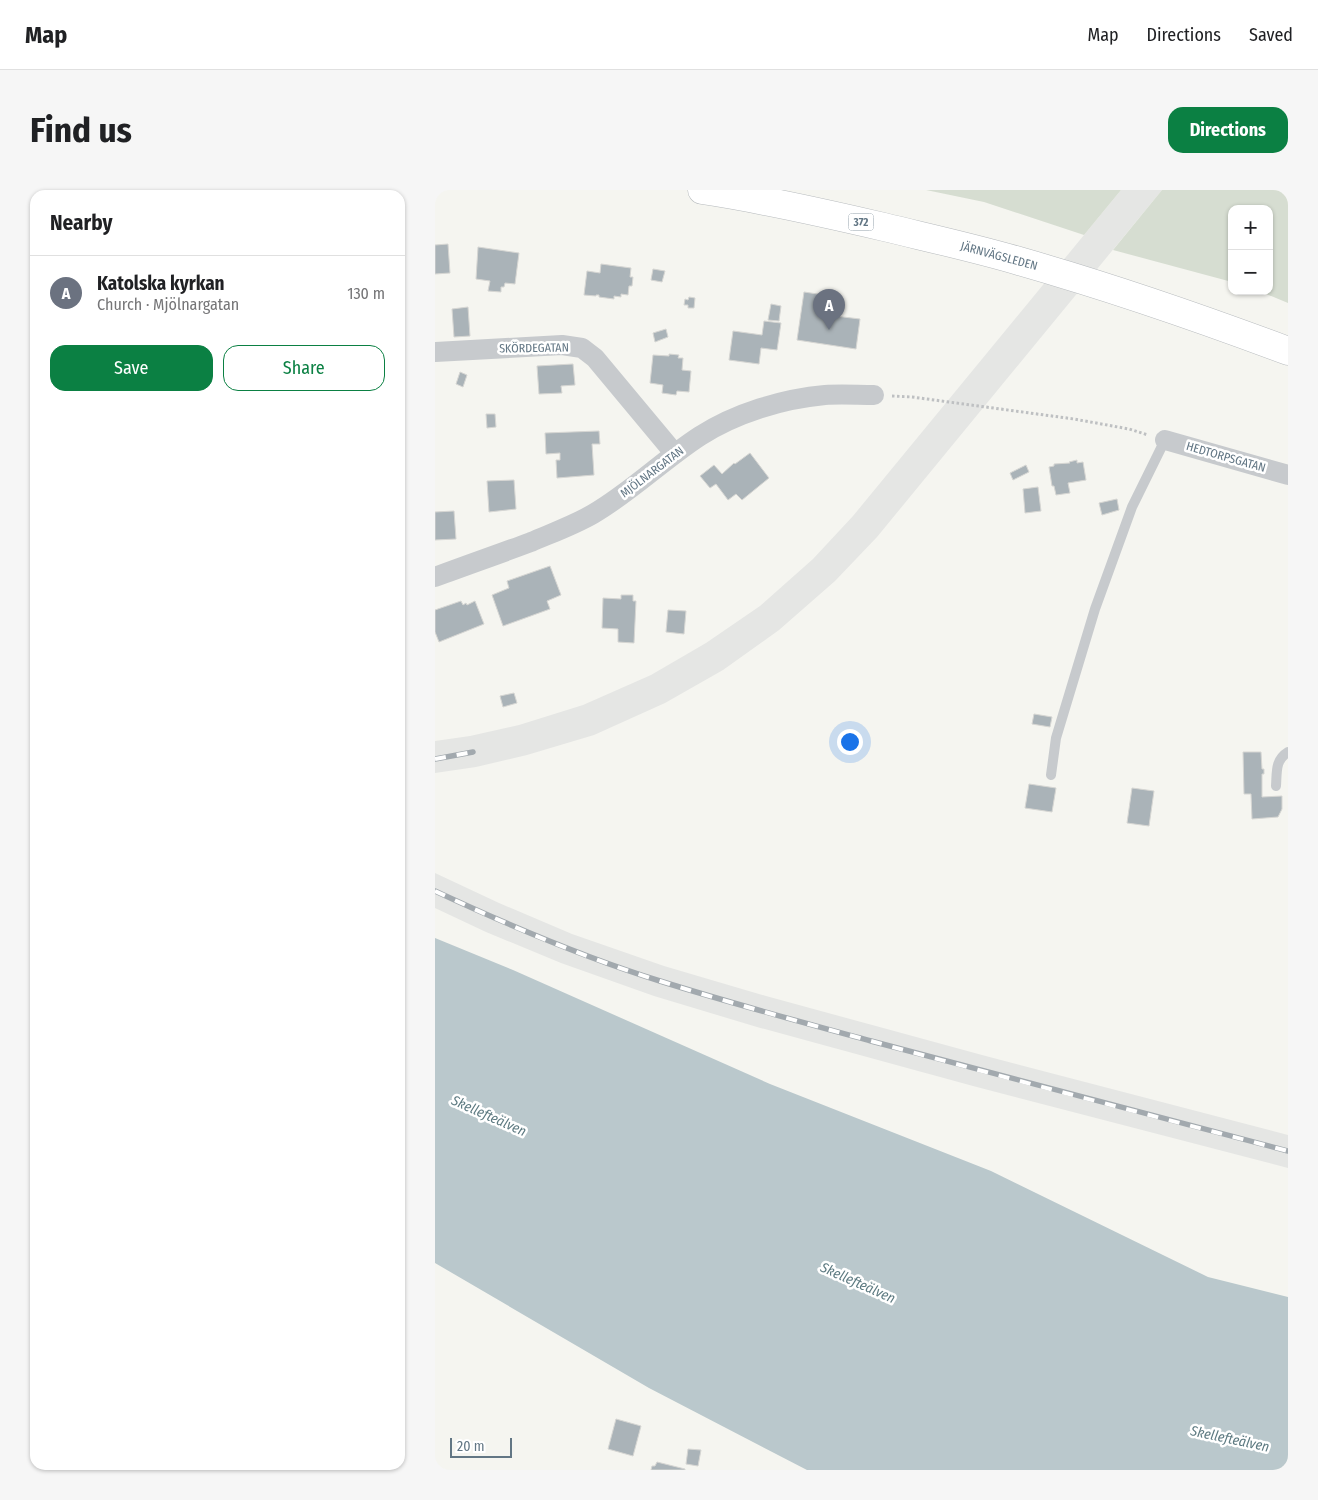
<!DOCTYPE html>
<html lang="en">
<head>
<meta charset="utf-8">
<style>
  :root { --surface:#fff; --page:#f6f6f6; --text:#202124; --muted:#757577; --line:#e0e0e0; --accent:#0b8043 }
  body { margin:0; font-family:"Fira Sans Condensed",sans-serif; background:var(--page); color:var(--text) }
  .controls { position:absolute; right:15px; top:15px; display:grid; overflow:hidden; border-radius:10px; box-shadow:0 1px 4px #0004 }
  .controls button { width:45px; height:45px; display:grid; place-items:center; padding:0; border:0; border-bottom:1px solid var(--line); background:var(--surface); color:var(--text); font:25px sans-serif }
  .scale { position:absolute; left:15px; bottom:12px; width:62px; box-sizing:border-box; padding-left:5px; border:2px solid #627684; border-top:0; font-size:14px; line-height:18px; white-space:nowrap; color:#627684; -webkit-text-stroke:4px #fff; paint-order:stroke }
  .you { position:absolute; left:414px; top:551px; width:18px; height:18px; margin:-12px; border:4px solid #fff; border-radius:50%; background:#1a73e8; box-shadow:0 0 0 8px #1a73e833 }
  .badge { display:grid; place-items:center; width:32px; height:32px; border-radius:50%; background:var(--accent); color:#fff; font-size:16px; font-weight:700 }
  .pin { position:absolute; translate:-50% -41px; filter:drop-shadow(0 1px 2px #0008) }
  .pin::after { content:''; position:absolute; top:26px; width:18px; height:15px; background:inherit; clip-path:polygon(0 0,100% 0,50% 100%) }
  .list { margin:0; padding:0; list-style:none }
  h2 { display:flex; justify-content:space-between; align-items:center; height:65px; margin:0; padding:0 20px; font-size:21px }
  h2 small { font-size:16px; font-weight:400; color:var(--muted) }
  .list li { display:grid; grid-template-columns:32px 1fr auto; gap:15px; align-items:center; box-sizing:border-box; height:75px; padding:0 20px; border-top:1px solid var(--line) }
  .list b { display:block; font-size:19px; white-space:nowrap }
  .list p { margin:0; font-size:16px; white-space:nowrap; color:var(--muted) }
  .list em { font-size:16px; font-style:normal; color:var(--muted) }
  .actions { display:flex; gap:10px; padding:15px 20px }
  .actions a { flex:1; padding:11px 0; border:1px solid var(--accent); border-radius:15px; text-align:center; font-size:18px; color:var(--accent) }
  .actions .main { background:var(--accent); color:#fff }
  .map { position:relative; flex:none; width:853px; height:1280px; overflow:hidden; border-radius:15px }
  header { display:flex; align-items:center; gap:30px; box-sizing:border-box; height:70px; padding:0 25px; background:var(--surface); border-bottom:1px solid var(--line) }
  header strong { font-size:24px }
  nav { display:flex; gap:28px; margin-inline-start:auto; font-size:18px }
  .intro { display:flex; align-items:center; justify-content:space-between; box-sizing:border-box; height:120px; padding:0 30px }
  h1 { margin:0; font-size:35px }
  .button { padding:12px 22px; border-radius:15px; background:var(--accent); color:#fff; font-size:18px; font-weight:700 }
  main { display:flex; gap:30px; padding:0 30px }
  aside { flex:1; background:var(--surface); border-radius:15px; box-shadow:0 1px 4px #0004 }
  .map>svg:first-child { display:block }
</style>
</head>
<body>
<header>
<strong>Map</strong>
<nav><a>Map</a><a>Directions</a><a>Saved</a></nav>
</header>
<div class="intro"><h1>Find us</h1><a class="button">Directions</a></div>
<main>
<aside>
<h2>Nearby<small></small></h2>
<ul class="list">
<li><span class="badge" style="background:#6b7280">A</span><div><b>Katolska kyrkan</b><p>Church · Mjölnargatan</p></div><em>130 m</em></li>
</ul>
<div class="actions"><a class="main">Save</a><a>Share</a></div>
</aside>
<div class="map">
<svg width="853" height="1280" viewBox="0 0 853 1280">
  <rect width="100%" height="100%" fill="#f5f5f0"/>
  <path fill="#e5e6e4" d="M686,0H727L442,347L400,391L344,440L288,480L230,513L159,545L92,565L41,577L0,583V551L35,546L84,535L148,515L216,485L271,453L325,416L378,369L418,326Z
    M0,683L64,713L137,744L229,776L331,806L547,865L853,945V978L538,896L322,837L219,806L126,773L51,742L0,718Z"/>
  <path fill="#d6ddd1" d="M491,0H686L649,45L549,12Z
    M727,0H853V113L824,101H834V19H797V92L678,60Z"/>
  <path fill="#bac8cc" d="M0,748L78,780L335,894L556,981L773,1087L853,1107V1280H372L214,1198L0,1073Z"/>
  <path fill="#aab3b8" stroke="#d6d6d3" d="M13,54L15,83L0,84V55Z
    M43,57L84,63L80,94L70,93L69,97H66V102L53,101L55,91L41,89Z
    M166,74L196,78L195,87H198L197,96H194L193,105L186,104V107L179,106V109L164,107V105H161V106L149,105L152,81L165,83Z
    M218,79L230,81L227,92L216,90Z
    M369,102L403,107L400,126L425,129L421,159L362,150Z
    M254,107L260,108L259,118H253V115H249L250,109L253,110Z
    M336,114L346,116L344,131L333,130Z
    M33,117L35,146L19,147L17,119Z
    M329,131L346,133L342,160L326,158L324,174L294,170L298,141L327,145Z
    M231,139L233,147L220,152L218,143Z
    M234,164L244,165L243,168H248L247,180L256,181L254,202L242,201L241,205L227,203L228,195L215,193L218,165L234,166Z
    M138,174L140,195L126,196L127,203L104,204L102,176Z
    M25,182L32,185L28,197L21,194Z
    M51,224H60L61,237L52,238Z
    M164,241L165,254H157L159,285L122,288L121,270H125V263L111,264L110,243Z
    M315,263L334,288L307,310L301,304L293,310L281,294L275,298L265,286L279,275L287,284L299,273L300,274Z
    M642,270V273L648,272L651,290L633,293L635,303L621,305L619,296H617L614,277L619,276V274L635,273L634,272Z
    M591,275L594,282L578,290L575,283Z
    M79,290L81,319L54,322L52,291Z
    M603,297L606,321L590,323L588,299Z
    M682,309L684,320L667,325L664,313Z
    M19,321L21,349L0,350V322Z
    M115,376L126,405L112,411L115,419L68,436L57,405L74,398L72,391Z
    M186,405H198V411H201L199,453L183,452V439L167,438L168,408L186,409Z
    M26,411L28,415L31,413L32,415L40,411L49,434L4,452L0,442V420Z
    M233,420L251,421L249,444L231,442Z
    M79,503L82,513L68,517L65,506Z
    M599,524L617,527L615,537L597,534Z
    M808,562H826L827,579H829V584H827V607L847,606V619L843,627L817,629L816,604H809Z
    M594,594L621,598L617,622L590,618Z
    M697,598L719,601L714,636L692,633Z
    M181,1229L206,1236L198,1266L173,1259Z
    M253,1259L266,1260L263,1276L251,1274Z
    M222,1272L250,1279V1280H216L217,1276H220Z"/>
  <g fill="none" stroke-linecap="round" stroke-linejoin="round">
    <defs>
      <path id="primary" d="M267,0C328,9 389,23 449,37C494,48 540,58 584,71C675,97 765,128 853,161"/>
    </defs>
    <use href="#primary" stroke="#b7bbbe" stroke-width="29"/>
    <path stroke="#bec0c2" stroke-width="3" stroke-dasharray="2.5 2.5" stroke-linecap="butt" d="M457,206L477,207L639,229L694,239L713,245"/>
    <path stroke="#c7cacd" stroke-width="10" d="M616,585L621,548L660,419L697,317L730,250
      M841,596C842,582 840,570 853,562"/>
    <path stroke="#c7cacd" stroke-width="20" d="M0,162L127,155L147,158L160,168L240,264
      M730,250L853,285
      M0,387C32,375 64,364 96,352C117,343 139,335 158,324C196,302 228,270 265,246C301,223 347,209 390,205C406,204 423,205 439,205"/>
    <use href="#primary" stroke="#fff" stroke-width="28"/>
    <defs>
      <path id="rail" d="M0,569L38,562
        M0,701C73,735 147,767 225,791C295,813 366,832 436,851C575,889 714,925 853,961"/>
    </defs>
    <use href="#rail" stroke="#a2a9ae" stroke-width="5.5"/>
    <use href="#rail" stroke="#fff" stroke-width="4" stroke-dasharray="11" stroke-linecap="butt"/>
  </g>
  <g text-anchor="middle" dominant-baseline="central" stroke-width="5" stroke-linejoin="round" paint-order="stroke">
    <rect fill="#fff" stroke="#919fa9" stroke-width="1" x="413.5" y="23.5" width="25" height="17" rx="4"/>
    <g font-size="11" font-weight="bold" fill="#627684">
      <text x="426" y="32">372</text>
    </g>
    <g font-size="12" fill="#627684" stroke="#fff">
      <text transform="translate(564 66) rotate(15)">JÄRNVÄGSLEDEN</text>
      <text transform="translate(99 158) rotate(-1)">SKÖRDEGATAN</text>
      <text transform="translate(791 267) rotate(16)">HEDTORPSGATAN</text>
      <text transform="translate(217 282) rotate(-37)">MJÖLNARGATAN</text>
    </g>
    <g font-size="14" font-style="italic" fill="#5d7a81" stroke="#fff">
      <text transform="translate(54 926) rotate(24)">Skellefteälven</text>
      <text transform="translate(423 1093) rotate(24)">Skellefteälven</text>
      <text transform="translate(795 1249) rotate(12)">Skellefteälven</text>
    </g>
  </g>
</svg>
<div class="controls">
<button>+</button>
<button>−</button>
</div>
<div class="scale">20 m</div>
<div class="you"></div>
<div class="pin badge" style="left:394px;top:140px;background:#6b7280">A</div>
</div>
</main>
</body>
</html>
